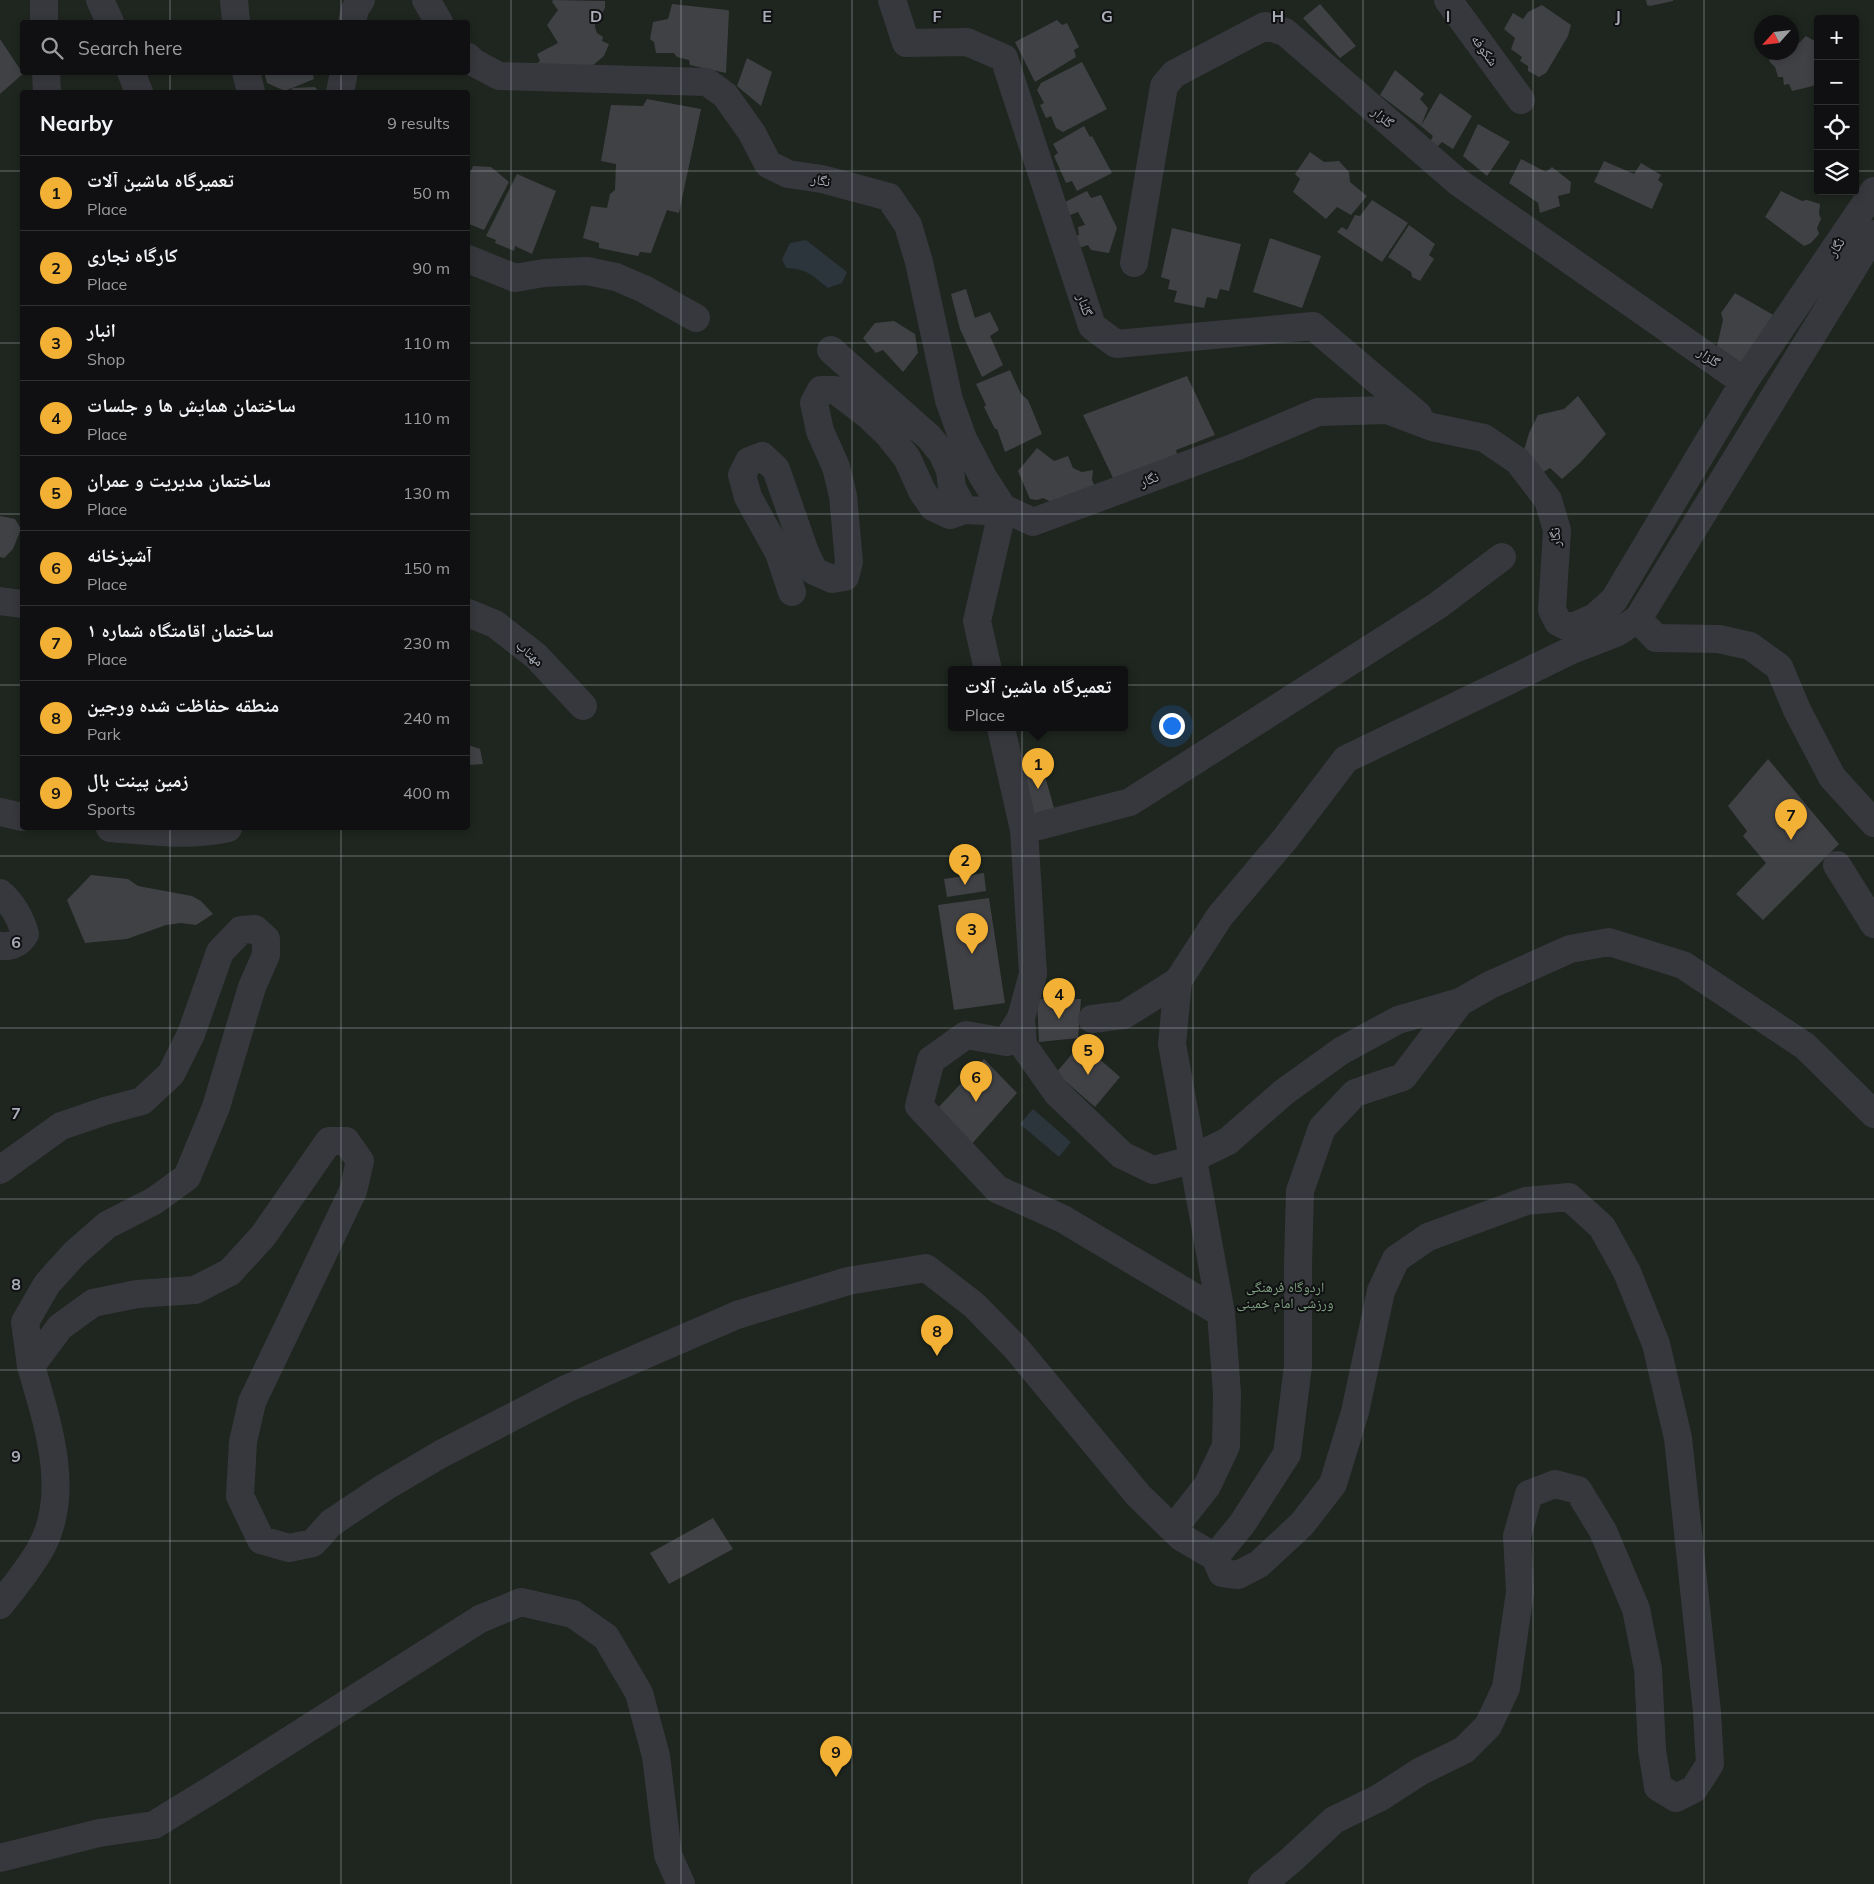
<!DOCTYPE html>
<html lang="en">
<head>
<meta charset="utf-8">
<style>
  :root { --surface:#101012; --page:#19191b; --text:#f1f3f6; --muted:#9c9d9f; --line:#303032; --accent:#f2b134 }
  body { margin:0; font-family:Mulish,"Noto Naskh Arabic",sans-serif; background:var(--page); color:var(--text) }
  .controls { position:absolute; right:15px; top:15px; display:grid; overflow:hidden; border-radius:5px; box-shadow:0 2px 8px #0003 }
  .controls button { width:45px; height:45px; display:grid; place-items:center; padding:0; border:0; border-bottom:1px solid var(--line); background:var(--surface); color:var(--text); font:25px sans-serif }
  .compass { position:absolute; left:1754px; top:15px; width:45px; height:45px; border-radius:50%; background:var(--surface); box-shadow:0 2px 8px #0003; rotate:243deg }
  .you { position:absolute; left:1171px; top:725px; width:18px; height:18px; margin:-12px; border:4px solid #fff; border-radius:50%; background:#1a73e8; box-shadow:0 0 0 8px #1a73e833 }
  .badge { display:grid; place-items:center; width:32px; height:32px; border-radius:50%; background:var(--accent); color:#111; font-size:16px; font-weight:700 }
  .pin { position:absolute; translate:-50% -41px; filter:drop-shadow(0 1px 2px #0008) }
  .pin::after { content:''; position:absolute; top:26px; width:18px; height:15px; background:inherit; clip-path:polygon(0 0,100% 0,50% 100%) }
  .popup { position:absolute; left:948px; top:666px; width:180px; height:65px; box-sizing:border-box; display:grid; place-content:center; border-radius:5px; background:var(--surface); filter:drop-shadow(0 1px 4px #0005); font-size:16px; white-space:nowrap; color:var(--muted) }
  .popup b { font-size:19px; color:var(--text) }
  .popup::after { content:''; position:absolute; left:50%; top:100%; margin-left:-10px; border:10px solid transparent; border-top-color:var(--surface) }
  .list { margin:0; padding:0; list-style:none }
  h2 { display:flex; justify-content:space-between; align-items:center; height:65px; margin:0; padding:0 20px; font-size:21px }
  h2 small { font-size:16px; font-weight:400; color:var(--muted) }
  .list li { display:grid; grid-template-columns:32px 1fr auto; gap:15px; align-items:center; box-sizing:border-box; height:75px; padding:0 20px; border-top:1px solid var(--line) }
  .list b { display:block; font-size:19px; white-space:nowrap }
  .list p { margin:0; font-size:16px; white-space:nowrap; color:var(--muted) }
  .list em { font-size:16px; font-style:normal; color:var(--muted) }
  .icon { flex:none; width:28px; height:28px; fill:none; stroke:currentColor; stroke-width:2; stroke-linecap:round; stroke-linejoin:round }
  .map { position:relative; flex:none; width:1874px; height:1884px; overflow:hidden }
  .search { position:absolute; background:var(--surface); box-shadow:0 2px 8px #0003; left:20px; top:20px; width:450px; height:55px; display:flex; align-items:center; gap:12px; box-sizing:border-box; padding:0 18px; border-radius:5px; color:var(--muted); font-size:19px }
  .panel { position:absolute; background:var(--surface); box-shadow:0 2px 8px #0003; left:20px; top:90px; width:450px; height:740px; border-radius:5px }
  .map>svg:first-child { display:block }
</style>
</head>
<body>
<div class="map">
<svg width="1874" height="1884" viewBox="0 0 1874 1884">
  <rect width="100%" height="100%" fill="#161618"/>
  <path fill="#1e261f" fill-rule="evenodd" d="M0,0H1874V1884H0ZM1818,19H1855V191H1818ZM22,22H468V72H22ZM1762,22H1792V52H1762ZM22,92H468V828H22ZM952,670H1124V728H952Z"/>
  <path fill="#2c353c" d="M806,240L847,272L842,283L828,288C812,275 807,269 786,268L782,259L790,243Z
    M1033,1109L1071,1142L1059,1157L1020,1124Z"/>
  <path fill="#404145" d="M553,0L605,1V8L599,19L595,22V27L597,33L603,37L602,41L609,44L604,56L586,71L534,66L540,61L537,54L558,43L547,25L558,10L552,2Z
    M1646,0H1673V1L1650,6L1647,5Z
    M672,4L727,10L729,11L726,73L690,65L689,60L677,57L674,53H656L654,42L650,39L653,22L668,19Z
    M1320,4L1356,46L1340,58L1303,18Z
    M1542,5L1571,25L1568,36L1546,73L1539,77L1528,71V66L1520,61L1522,57L1511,49L1515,38L1504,29L1513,13L1523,19L1528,12Z
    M1057,20L1062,25L1067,23L1079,47L1074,50L1076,57L1035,82L1015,42Z
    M1806,36L1818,43L1816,55L1818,62V80L1813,86L1792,91L1789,84L1784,85L1783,77H1778L1775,67L1769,61L1774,52H1792V42L1798,44Z
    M0,39L22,72H25L0,94Z
    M747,58L772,72L761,106L737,86Z
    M1082,62L1107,109L1063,132L1056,128L1051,116L1046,118L1040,105L1044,103L1037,90L1041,83Z
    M1395,70L1424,94L1420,99L1428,108L1421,126L1380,95Z
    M264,72H312L314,79L285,91L267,83Z
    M315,87L319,92H289L293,88Z
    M1440,93L1472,116L1453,149L1442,142L1434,150L1428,146L1433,136L1421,126Z
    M647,99L701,109L679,213L667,210L651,253L640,252L638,256L599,248V243L583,238L591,206L607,208L610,194L615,190L616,164L601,161L611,105L643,106Z
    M1478,124L1510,142L1487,176L1463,156Z
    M1084,126L1090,137L1092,136L1112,173L1077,191L1072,181L1066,183L1054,156L1058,153L1053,144Z
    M1310,152L1324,162L1339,161L1349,172L1350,182L1367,196L1351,215L1337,207L1326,219L1293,192L1300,179L1295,174Z
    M1521,159L1546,172L1552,167L1571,182L1570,193L1558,196L1560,206L1540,213L1538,203L1509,183Z
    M1604,161L1634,174L1641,163L1661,175L1658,180L1663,184L1652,209L1594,182Z
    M473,166L491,167L509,182L484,230L469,224L468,226V178Z
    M517,174L556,191L532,254L515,246L514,251L495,243L496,240L486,236Z
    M1087,191L1091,198L1101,195L1117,228L1109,253L1091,250L1088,245L1079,248L1073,237L1079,235L1078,227L1085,225L1078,212L1065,217L1059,205Z
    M1781,191L1802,201L1807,200L1820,204L1819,214L1821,219L1817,228L1819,234L1811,243L1804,246L1765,217Z
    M1372,200L1408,223L1382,262L1337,232L1342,227L1347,230L1355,215L1360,216Z
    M1409,225L1435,244L1429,255L1434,259L1420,281L1412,277L1411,272L1388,257Z
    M1172,228L1241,244L1229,291L1220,289L1217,299L1207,297L1204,308L1174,302L1177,291L1168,289L1170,280L1161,277Z
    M1270,238L1321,256L1302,308L1253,292Z
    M966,289L975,318L990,312L999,330L990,336L1003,365L982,377L960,329L951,294Z
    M1735,293L1775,316L1743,364L1717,346L1723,320L1721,313Z
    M894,321L915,334L918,353L903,372L883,350L876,353L863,338L875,323Z
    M1010,370L1021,394L1028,400L1042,434L1005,452L997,429H995L984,407L986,405L976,384Z
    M1187,376L1215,435L1176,450L1177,454L1114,480L1083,415Z
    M1578,396L1606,434L1580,463L1562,479L1550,468L1542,473L1524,450L1529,433L1538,415L1564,409Z
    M1037,448L1054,461L1068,456L1073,468L1082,472L1093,470L1092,480L1098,494L1058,505L1043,498L1037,500L1030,499L1018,471Z
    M0,516L15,519L21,529L13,549L4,558L0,557Z
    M468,745L480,749L483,764L470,765L469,776Z
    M1768,759L1839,844L1763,920L1736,894L1766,863L1743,836L1747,831L1728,806Z
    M1041,762L1054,808L1034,814L1022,769Z
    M984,873L986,891L947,897L944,879Z
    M91,875L128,879L138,886L192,896L201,901L213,914L196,925L181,923L166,925L127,939L85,943L67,900Z
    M989,898L1005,1003L954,1010L938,905Z
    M1037,999H1081L1078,1038L1039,1042Z
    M1081,1043L1120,1077L1095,1107L1056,1073Z
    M984,1059L1017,1093L970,1146L935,1111Z
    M713,1518L733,1549L669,1584L650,1553Z"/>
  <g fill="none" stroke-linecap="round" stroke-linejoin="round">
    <path stroke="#37383d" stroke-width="28" d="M44,0V22
      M100,0L110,22
      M234,0L236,22
      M426,0L439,22
      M892,0L906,43L967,42L1004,58L1092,326L1116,344L1313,326L1418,415
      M1448,0L1521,100
      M352,22L355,9L361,0
      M468,57L473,62L499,76L707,82L725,95L752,133L768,164L788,174L822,179L889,197L908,225L919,262L949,400L963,439L983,477L1003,508L1033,522L1235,447L1318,412L1387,410L1432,427L1484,438L1518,461L1548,500L1557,530L1552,610L1558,622L1570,628L1595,617L1614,600L1744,382L1874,191
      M46,72L47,92
      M131,72L139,92
      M246,72L251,92
      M340,92L344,72
      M468,259L515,278L544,273L587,271L616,277L644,289L696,318
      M1134,263L1164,86L1174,74L1265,26L1285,32L1458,182L1744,382
      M831,350L929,437L942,453L950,470L952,488L964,510L986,511L1003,508L977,621L988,670
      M792,592L779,553L748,497L742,475L749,461L762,456L776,469L805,552L814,571L832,579L845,577L849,562L843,496L836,467L820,431L814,403L821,390H835L869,416L888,434L907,458L922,491L933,507L950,515L964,510
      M0,601L22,604
      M468,613L495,624L536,656L583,706
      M1638,619L1656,638L1719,639L1750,646L1779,667L1797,710L1832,777L1874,823
      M1001,728L1024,830L1033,974L1021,1018L1006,1042L966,1035L931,1060L919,1106L997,1189L1063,1219L1221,1313
      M0,812L22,817
      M110,828C149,831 189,837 228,828
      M1024,830L1130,802L1437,606L1502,557
      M1837,865L1874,924
      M0,893C12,903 21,919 25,934C19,944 12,947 0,946
      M1021,1018L1023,1045L1057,1093L1122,1155L1153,1170
      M1092,1019L1124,1015L1178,981
      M1228,1141L1284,1092L1341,1051L1398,1020L1460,1002L1490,985L1570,949L1609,942L1683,965L1805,1046L1874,1114
      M0,1170L61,1126L105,1111L142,1101L171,1074L191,1034L220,952L241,930L255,929L266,939V955L252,987L216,1107L187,1177L154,1201L107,1225L74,1254L47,1284L25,1322L31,1366
      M1173,1529L1207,1486L1226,1446L1227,1393L1221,1313L1172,1044L1178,981L1220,916L1285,839L1346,759L1572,650L1616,633L1638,619L1874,234
      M1215,1557L1242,1524L1287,1454L1298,1366V1264L1300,1191L1322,1128L1355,1093L1403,1077L1460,1002
      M0,1605C14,1587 31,1567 42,1546C71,1490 47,1422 31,1366L60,1327L93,1303L137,1294L195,1290L230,1272L263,1236L329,1141H346L360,1161L353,1191L252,1402L243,1442L240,1496L261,1540L289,1548L313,1543L331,1523L385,1487L441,1454L566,1389L737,1315L848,1281L926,1268L974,1305L1016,1348L1138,1495L1181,1537L1215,1557L1222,1573L1238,1575L1259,1564L1302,1524L1333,1484L1355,1412L1381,1291L1396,1259L1428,1237L1526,1201L1569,1197L1602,1227L1627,1272L1656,1344L1678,1438L1707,1712L1710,1764L1694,1789L1676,1798L1658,1787L1652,1750L1648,1669L1636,1609L1603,1531L1578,1490L1555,1484L1529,1494L1517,1536L1520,1592L1506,1688L1488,1726L1464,1750L1421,1771L1379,1798L1334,1820L1290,1861L1262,1884
      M0,1858L99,1833L154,1825L219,1785L480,1619L521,1602L573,1614L606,1637L639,1693L656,1756L668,1855L681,1884"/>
    <path stroke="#37383d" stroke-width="28" d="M1153,1170L1188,1161L1228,1141"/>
  </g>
  <path fill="none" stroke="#a8adb8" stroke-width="1" stroke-opacity="0.55" d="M170,0V22M341,0V22M511,0V1884M681,0V1884M852,0V1884M1022,0V1884M1193,0V1884M1363,0V1884M1533,0V1884M1704,0V1884M170,72V92M341,72V92M0,171H22M468,171H1818M1855,171H1874M0,343H22M468,343H1874M0,514H22M468,514H1874M0,685H22M468,685H1874M170,828V1884M341,828V1884M0,856H1874M0,1028H1874M0,1199H1874M0,1370H1874M0,1541H1874M0,1713H1874"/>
  <g text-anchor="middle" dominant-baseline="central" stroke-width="4" stroke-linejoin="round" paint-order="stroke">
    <g font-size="14" fill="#a8adb8" stroke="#111113">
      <text transform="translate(1485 50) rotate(54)">شکوفه</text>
      <text transform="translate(1383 117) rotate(41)">گلزار</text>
      <text transform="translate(821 180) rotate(12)">نگار</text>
      <text transform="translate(1836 247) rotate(-56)">نگار</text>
      <text transform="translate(1085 305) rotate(72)">گلنار</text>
      <text transform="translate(1709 357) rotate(35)">گلزار</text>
      <text transform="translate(1149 479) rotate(-20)">نگار</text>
      <text transform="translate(1555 537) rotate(-93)">نگار</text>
      <text transform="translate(530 653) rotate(41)">مهتاب</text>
    </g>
    <g font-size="14" fill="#7fa381" stroke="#111113">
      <text x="1285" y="1287">اردوگاه فرهنگی<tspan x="1285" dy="16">ورزشی امام خمینی</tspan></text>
    </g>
  </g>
  <g font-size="16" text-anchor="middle" font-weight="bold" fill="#a8adb8" stroke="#111113" stroke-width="4" stroke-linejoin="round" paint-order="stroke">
    <text x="596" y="22">D</text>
    <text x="767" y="22">E</text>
    <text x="937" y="22">F</text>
    <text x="1107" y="22">G</text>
    <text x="1278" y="22">H</text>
    <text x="1448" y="22">I</text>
    <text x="1618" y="22">J</text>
    <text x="16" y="948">6</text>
    <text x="16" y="1119">7</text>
    <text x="16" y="1290">8</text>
    <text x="16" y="1462">9</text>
  </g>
</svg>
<div class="controls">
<button>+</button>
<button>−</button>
<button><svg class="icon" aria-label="locate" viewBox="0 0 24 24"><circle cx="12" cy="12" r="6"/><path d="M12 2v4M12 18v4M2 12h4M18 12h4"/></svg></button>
<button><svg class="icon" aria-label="layers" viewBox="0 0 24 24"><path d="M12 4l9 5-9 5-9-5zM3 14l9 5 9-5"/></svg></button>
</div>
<svg class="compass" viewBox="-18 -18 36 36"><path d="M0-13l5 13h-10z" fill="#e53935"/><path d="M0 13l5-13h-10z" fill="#9c9d9f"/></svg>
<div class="you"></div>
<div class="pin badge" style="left:1038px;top:789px">1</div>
<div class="popup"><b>تعمیرگاه ماشین آلات</b>Place</div>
<div class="pin badge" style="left:965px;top:885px">2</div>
<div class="pin badge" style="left:972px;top:954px">3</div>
<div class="pin badge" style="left:1059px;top:1019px">4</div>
<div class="pin badge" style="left:1088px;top:1075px">5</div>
<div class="pin badge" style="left:976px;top:1102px">6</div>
<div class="pin badge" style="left:1791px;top:840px">7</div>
<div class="pin badge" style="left:937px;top:1356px">8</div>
<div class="pin badge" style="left:836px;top:1777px">9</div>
<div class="search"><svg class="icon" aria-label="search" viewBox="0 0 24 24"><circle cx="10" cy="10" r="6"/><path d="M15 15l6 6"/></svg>Search here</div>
<section class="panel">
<h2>Nearby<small>9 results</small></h2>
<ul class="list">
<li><span class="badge">1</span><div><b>تعمیرگاه ماشین آلات</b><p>Place</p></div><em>50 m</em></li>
<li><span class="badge">2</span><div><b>کارگاه نجاری</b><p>Place</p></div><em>90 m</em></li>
<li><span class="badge">3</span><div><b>انبار</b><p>Shop</p></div><em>110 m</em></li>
<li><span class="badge">4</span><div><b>ساختمان همایش ها و جلسات</b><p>Place</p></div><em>110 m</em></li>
<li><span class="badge">5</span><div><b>ساختمان مدیریت و عمران</b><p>Place</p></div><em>130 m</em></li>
<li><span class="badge">6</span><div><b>آشپزخانه</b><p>Place</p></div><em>150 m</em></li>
<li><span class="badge">7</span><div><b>ساختمان اقامتگاه شماره ۱</b><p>Place</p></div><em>230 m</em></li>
<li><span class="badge">8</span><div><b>منطقه حفاظت شده ورجین</b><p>Park</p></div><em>240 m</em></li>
<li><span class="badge">9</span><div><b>زمین پینت بال</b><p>Sports</p></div><em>400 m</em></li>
</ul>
</section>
</div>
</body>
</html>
